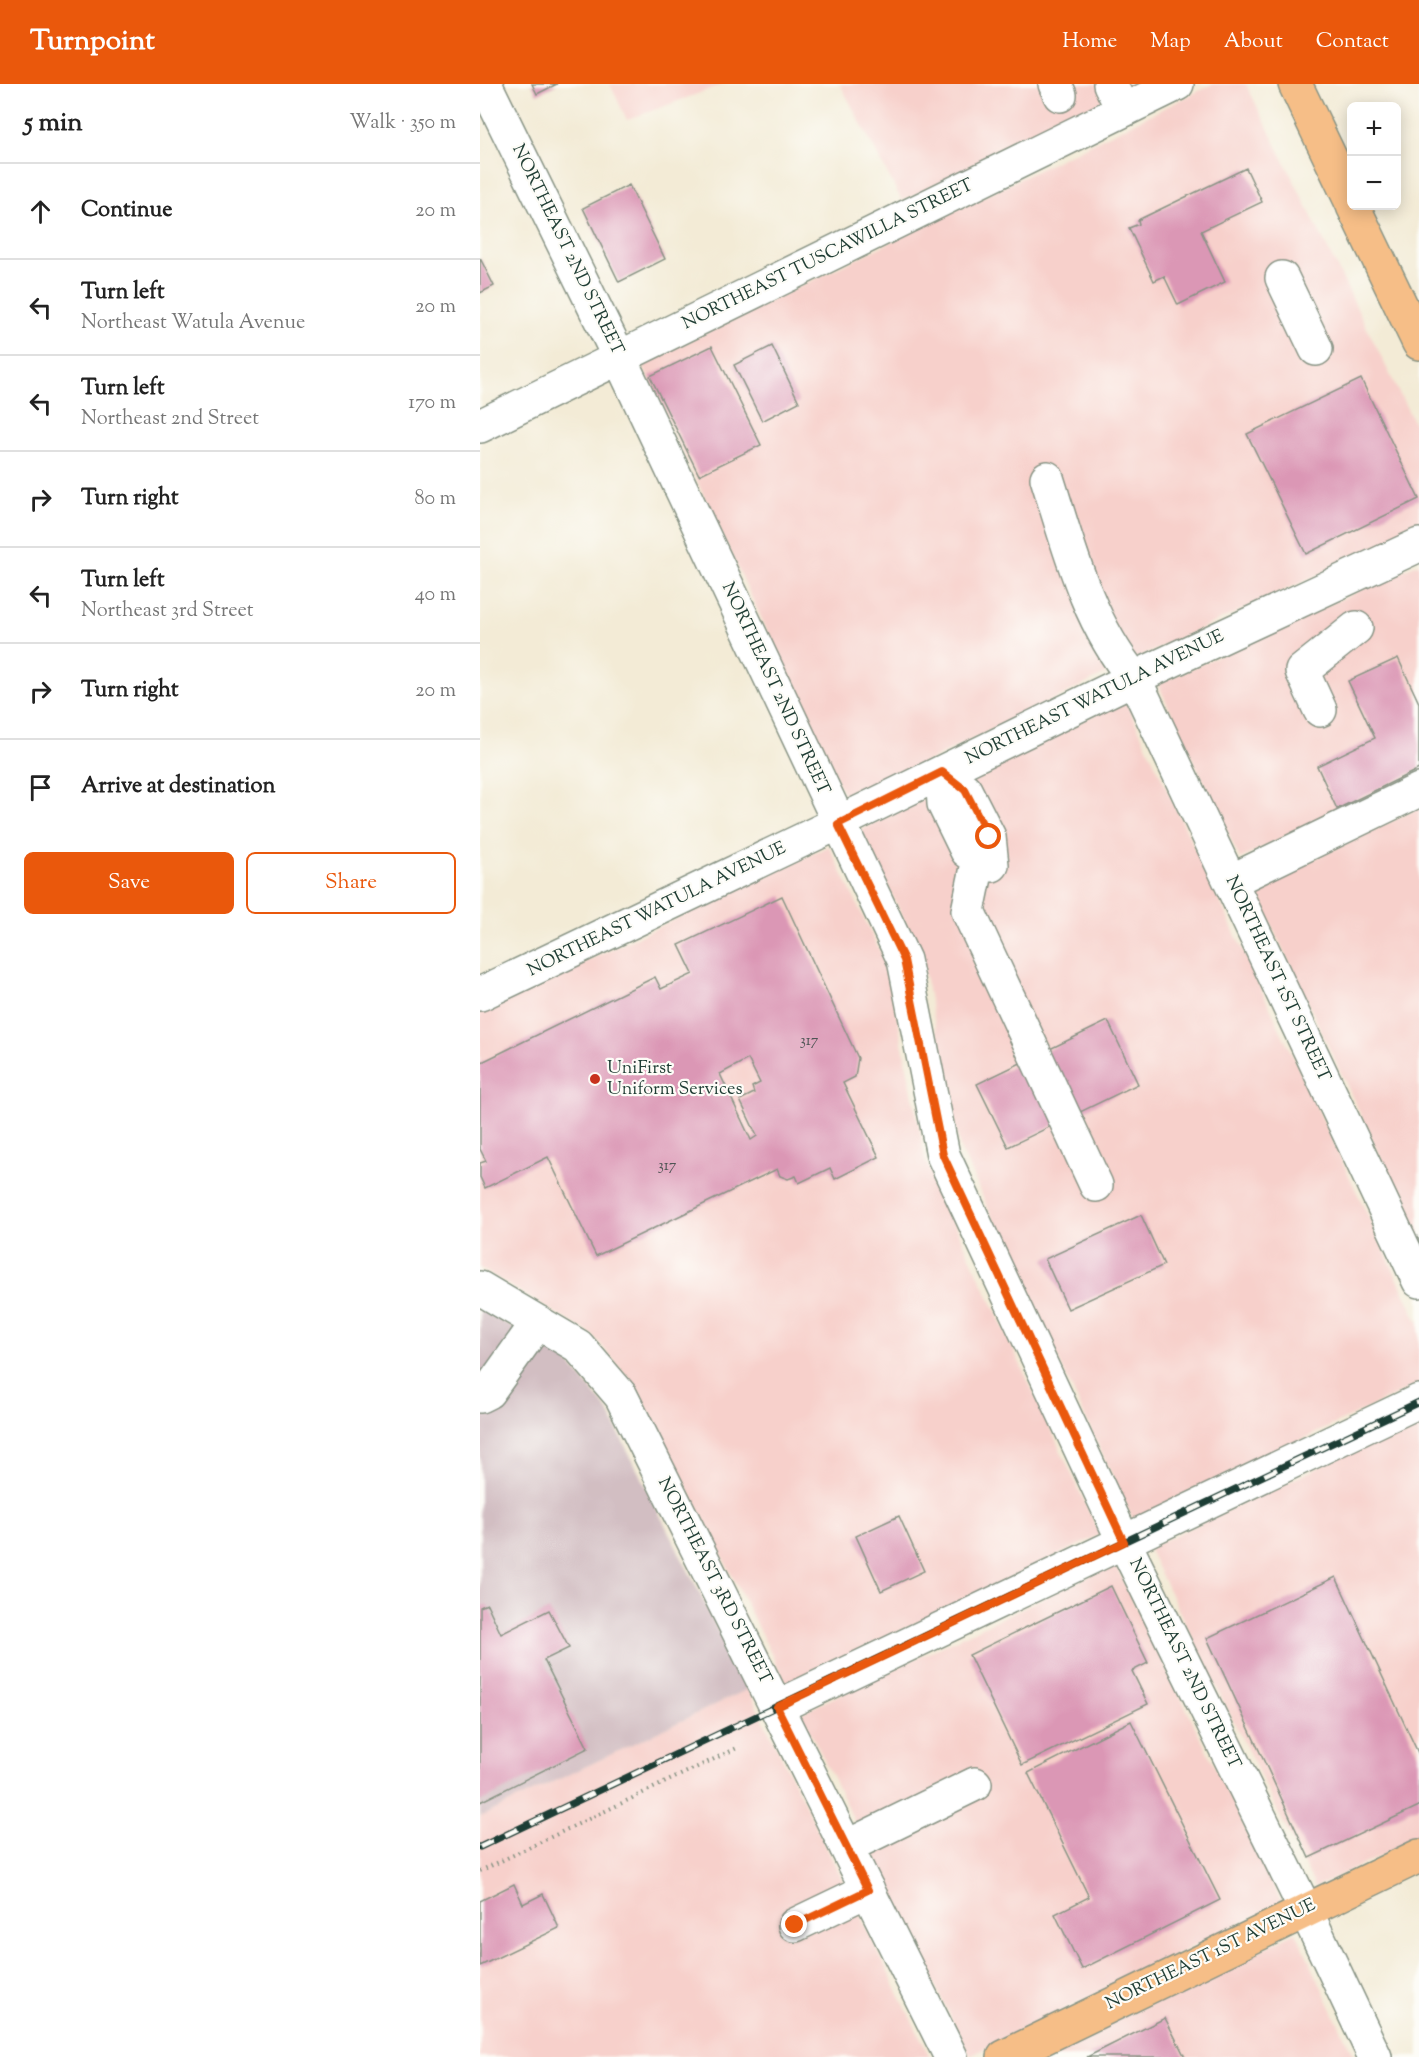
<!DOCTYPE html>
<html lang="en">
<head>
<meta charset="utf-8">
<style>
  :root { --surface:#fff; --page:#f6f6f6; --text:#222; --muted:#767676; --line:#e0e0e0; --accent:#ea580c }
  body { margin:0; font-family:"Sorts Mill Goudy",serif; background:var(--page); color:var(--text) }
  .controls { position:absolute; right:18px; top:18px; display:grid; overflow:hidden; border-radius:9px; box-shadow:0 3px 15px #0003 }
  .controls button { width:54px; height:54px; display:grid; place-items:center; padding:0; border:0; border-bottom:2px solid var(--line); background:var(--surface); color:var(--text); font:30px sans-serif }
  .stop { position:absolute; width:18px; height:18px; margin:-14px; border:4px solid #ea580c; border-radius:50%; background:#fff }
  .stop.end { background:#ea580c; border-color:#fff; box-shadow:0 2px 6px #0008 }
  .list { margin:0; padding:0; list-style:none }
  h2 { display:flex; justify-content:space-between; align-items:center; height:78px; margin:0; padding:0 24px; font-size:26px }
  h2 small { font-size:20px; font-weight:400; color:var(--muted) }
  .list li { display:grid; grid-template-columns:39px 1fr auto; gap:18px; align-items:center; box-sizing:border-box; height:96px; padding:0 24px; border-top:2px solid var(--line) }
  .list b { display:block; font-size:22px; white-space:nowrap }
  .list p { margin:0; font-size:20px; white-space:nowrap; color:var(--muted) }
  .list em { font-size:20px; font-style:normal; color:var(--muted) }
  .actions { display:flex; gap:12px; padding:18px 24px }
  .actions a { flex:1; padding:14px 0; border:2px solid var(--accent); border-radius:9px; text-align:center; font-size:21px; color:var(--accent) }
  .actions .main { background:var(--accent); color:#fff }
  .icon { flex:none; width:33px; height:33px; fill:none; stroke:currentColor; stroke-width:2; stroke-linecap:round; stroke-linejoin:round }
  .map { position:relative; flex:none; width:939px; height:1973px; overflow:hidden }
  header { display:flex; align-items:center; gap:36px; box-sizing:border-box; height:84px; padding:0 30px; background:var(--accent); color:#fff }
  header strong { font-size:28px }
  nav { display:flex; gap:33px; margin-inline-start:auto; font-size:21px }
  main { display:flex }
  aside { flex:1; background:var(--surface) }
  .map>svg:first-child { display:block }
</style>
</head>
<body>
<header>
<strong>Turnpoint</strong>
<nav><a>Home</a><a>Map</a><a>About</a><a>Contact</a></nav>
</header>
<main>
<aside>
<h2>5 min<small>Walk · 350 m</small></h2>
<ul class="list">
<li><svg class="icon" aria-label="ahead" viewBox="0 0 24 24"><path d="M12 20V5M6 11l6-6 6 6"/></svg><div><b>Continue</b></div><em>20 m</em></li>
<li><svg class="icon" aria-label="left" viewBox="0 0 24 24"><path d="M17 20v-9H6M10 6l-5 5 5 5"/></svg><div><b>Turn left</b><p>Northeast Watula Avenue</p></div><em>20 m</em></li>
<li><svg class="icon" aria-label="left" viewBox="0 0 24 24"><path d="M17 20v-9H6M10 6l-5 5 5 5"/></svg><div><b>Turn left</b><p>Northeast 2nd Street</p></div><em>170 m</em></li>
<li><svg class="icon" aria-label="right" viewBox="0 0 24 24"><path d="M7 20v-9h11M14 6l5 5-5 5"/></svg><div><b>Turn right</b></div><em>80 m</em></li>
<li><svg class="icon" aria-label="left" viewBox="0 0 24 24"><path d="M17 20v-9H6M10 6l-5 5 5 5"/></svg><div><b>Turn left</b><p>Northeast 3rd Street</p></div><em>40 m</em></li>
<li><svg class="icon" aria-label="right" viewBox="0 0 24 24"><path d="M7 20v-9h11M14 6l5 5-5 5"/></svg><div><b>Turn right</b></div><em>20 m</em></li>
<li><svg class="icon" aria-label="arrive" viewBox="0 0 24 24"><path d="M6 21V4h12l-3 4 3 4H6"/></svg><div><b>Arrive at destination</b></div></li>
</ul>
<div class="actions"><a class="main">Save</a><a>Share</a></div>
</aside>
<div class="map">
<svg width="939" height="1973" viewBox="0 0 939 1973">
  <rect width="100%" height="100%" fill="#fdfcf7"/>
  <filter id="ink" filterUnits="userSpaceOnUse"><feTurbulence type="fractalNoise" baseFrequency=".0167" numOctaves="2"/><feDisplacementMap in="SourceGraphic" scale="12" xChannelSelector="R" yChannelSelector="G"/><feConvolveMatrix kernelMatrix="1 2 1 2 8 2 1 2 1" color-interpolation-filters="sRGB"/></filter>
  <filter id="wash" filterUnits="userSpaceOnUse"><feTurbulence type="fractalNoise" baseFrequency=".008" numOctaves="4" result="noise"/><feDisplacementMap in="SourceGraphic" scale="24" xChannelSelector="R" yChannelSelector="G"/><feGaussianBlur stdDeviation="1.35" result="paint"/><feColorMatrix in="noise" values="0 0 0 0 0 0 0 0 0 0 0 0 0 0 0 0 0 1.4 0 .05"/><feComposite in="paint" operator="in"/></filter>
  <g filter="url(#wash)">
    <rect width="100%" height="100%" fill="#f3ebd6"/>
    <path fill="#f7d0cb" d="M130,0H244L147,36Z
      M360,0H660L422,117Z
      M733,0H766L939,349V444L664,571L367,717L162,280Z
      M939,479V688L760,775L678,600Z
      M645,616L939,1240V1300L653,1436L480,1064L441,871L381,746Z
      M939,724V1155L774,804Z
      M349,762L407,882L446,1078L620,1451L307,1601L157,1304L113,1251L0,1184V928Z
      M939,1336V1754L835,1803L668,1464Z
      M635,1480L802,1819L490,1972L321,1629Z
      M268,1605L450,1973H0V1733Z
      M816,1848L874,1973H560Z"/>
    <path fill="#d2bec2" d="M0,1224L85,1275L125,1322L268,1605L0,1733Z"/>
    <g id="blocks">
      <path fill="#db97b5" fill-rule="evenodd" d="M52,0H77L57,10Z
        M766,84L782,118L721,147L745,198L698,221L684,192L674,197L649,144L659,140L658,136Z
        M149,101L185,175L139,198L103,124Z
        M0,174L14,202L0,209Z
        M232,262L281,361L219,391L170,292Z
        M292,262L319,318L282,337L254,281Z
        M881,295L939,415L826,470L767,350Z
        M918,574L939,619V685L857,725L837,682L895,654L868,597Z
        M302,812L378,974L375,993L363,999L399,1073L355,1095L350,1084L319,1099L316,1092L308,1095L300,1092L297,1085L116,1172L68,1073L5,1104L0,1093V1079L6,1077L0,1065V979L175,893L181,905L213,890L199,861ZM268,975L280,999L272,1003L274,1009L260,1016L277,1052L271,1056L240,990Z
        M628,937L658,1000L528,1063L497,1000Z
        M661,1131L684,1181L588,1225L565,1175Z
        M419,1432L444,1487L401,1507L376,1452Z
        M856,1493L939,1671V1722L829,1774L727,1554Z
        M631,1502L668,1579L652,1587L668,1620L542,1681L489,1571Z
        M7,1520L21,1550L69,1526L89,1564L64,1576L108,1664L0,1718V1523Z
        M651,1637L740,1816L602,1885L575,1830L609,1813L548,1689Z
        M34,1800L43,1820L63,1810L79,1844L0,1882V1817Z
        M685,1934L705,1973H607Z"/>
    </g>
  </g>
  <g filter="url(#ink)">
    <use href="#blocks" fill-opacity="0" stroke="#899485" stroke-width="1.5"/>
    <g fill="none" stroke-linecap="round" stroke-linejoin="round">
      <defs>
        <path id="minor" d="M5,0L139,273L424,876L463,1071L644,1458L825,1825L895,1973
          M575,0L580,11
          M630,0L643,26
          M802,194L836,265
          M0,342L697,0
          M567,394C589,463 607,537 654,594L939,1197
          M840,626L822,587L876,544
          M462,688L485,706L509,753L512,781L487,767L464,720Z
          M499,774L488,827L616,1101
          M751,797L939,706
          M0,910L358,739L654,594L939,461
          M0,1204L98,1262L141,1312L471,1973
          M0,1312L8,1308L58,1238
          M297,1623L939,1317
          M366,1763L495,1700
          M315,1841L388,1806"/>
        <path id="major" d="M815,0L872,119
          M873,122L939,259
          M524,1973L939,1772"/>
      </defs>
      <use href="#minor" stroke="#899485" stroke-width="36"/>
      <use href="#major" stroke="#899485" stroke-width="36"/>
      <path stroke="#899485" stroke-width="4" stroke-dasharray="1.5 4.5" stroke-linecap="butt" d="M0,1787L259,1663"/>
      <use href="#minor" stroke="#fff" stroke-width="33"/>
      <use href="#major" stroke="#f6be87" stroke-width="33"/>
      <defs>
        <path id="rail" d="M0,1763L939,1318"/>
      </defs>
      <use href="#rail" stroke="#1f3d34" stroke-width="7"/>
      <use href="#rail" stroke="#fdfcf7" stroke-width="4.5" stroke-dasharray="14" stroke-linecap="butt"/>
    </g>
  </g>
  <g fill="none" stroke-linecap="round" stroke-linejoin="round" filter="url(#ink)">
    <path stroke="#ea580c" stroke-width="8" d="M315,1841L388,1806L297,1623L644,1458L463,1071L424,876L358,740L462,688L485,706L509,753"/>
  </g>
  <circle fill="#c8321e" stroke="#fdfcf7" stroke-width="2" cx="115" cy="995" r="6"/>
  <g text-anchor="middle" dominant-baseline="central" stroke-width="4.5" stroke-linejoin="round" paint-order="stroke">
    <g font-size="15" fill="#4e5454">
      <text x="329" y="957">317</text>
      <text x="187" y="1082">317</text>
    </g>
    <g font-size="18" fill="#1f3d34" stroke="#fdfcf7">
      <text transform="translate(87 166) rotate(64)">NORTHEAST 2ND STREET</text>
      <text transform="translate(348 171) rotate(-26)">NORTHEAST TUSCAWILLA STREET</text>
      <text transform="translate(295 605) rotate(65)">NORTHEAST 2ND STREET</text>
      <text transform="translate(615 614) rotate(-26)">NORTHEAST WATULA AVENUE</text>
      <text transform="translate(177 826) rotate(-26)">NORTHEAST WATULA AVENUE</text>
      <text transform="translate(797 895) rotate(65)">NORTHEAST 1ST STREET</text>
      <text transform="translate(234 1497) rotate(63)">NORTHEAST 3RD STREET</text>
      <text transform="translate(704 1580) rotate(64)">NORTHEAST 2ND STREET</text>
      <text transform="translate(731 1871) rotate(-26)">NORTHEAST 1ST AVENUE</text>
    </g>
    <g font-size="18" fill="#1f3d34" stroke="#fdfcf7" text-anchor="start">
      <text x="127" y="985">UniFirst<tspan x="127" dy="21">Uniform Services</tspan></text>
    </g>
  </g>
</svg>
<div class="controls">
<button>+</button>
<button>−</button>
</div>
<div class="stop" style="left:509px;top:753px"></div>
<div class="stop end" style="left:315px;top:1841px"></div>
</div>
</main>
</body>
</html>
